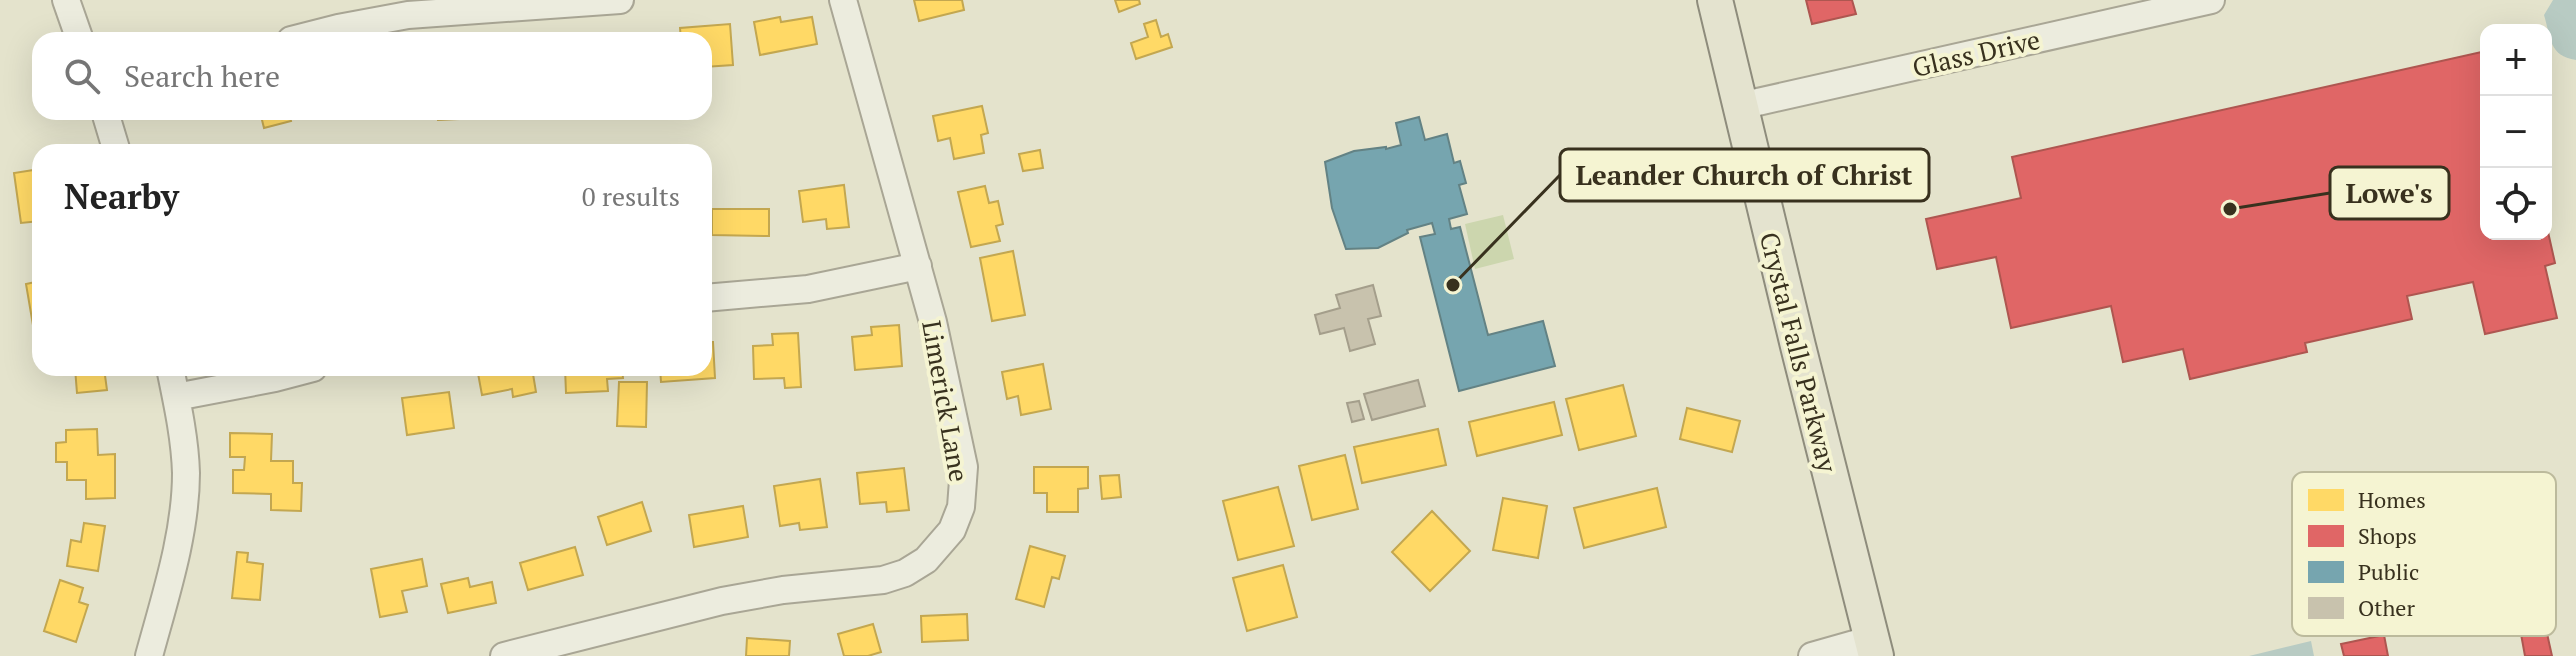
<!DOCTYPE html>
<html lang="en">
<head>
<meta charset="utf-8">
<style>
  :root { --surface:#fff; --page:#f2f2f2; --text:#222; --muted:#767676; --line:#e0e0e0 }
  body { margin:0; font-family:"PT Serif",serif; background:var(--page); color:var(--text) }
  .controls { position:absolute; right:24px; top:24px; display:grid; overflow:hidden; border-radius:16px; box-shadow:0 8px 32px #0002 }
  .controls button { width:72px; height:72px; display:grid; place-items:center; padding:0; border:0; border-bottom:2px solid var(--line); background:var(--surface); color:var(--text); font:40px sans-serif }
  .list { margin:0; padding:0; list-style:none }
  h2 { display:flex; justify-content:space-between; align-items:center; height:104px; margin:0; padding:0 32px; font-size:34px }
  h2 small { font-size:26px; font-weight:400; color:var(--muted) }
  .icon { flex:none; width:44px; height:44px; fill:none; stroke:currentColor; stroke-width:2; stroke-linecap:round; stroke-linejoin:round }
  .map { position:relative; flex:none; width:2576px; height:656px; overflow:hidden }
  .search { position:absolute; background:var(--surface); box-shadow:0 8px 32px #0002; left:32px; top:32px; width:680px; height:88px; display:flex; align-items:center; gap:20px; box-sizing:border-box; padding:0 28px; border-radius:24px; color:var(--muted); font-size:30px }
  .panel { position:absolute; background:var(--surface); box-shadow:0 8px 32px #0002; left:32px; top:144px; width:680px; height:232px; border-radius:24px }
  .map>svg:first-child { display:block }
</style>
</head>
<body>
<div class="map">
<svg width="2576" height="656" viewBox="0 0 2576 656">
  <rect width="100%" height="100%" fill="#e4e3cc"/>
  <path fill="#ccd6ae" d="M1503,215L1514,259L1475,269L1465,224Z"/>
  <path fill="#b8cbc3" d="M2553,0H2576V60C2549,56 2551,38 2544,15Z
    M2311,641L2314,656H2249Z"/>
  <path fill="#ffd966" stroke="#c3a750" stroke-width="2" d="M914,0H962L964,10L919,21Z
    M1115,0H1139L1140,4L1119,12Z
    M780,17L781,22L812,17L817,44L760,55L754,22Z
    M1156,20L1161,37L1168,34L1172,47L1136,59L1131,43L1148,37L1144,24Z
    M730,24L733,65L704,67V40H681L680,28Z
    M982,106L988,133L981,135L984,153L954,159L950,138L938,141L933,116Z
    M260,112H289L291,121L264,128Z
    M437,112H457L458,119L438,120Z
    M1040,150L1043,168L1023,171L1019,154Z
    M40,169V221L21,223L14,173Z
    M844,185L849,227L827,229L826,219L803,222L799,191Z
    M985,186L989,203L998,201L1003,224L996,226L1000,241L971,247L958,192Z
    M712,209H769V236L712,235Z
    M1013,251L1025,315L992,321L980,258Z
    M40,281V330L34,331L26,284Z
    M899,325L902,366L855,370L852,337L872,335L871,327Z
    M798,333L801,387L785,388L784,378L754,379L753,346L773,345L772,334Z
    M704,342H713L715,378L661,382L660,368H704Z
    M1043,364L1051,409L1021,415L1018,396L1007,399L1002,372Z
    M75,368H104L107,390L77,393Z
    M477,368H532L536,392L513,397L512,389L482,395Z
    M565,368H622L623,378L607,379L608,391L566,393Z
    M619,382H647L646,427L617,426Z
    M1623,385L1636,436L1579,450L1566,399Z
    M449,392L454,428L407,435L402,398Z
    M1554,402L1562,435L1477,456L1469,422Z
    M1687,408L1740,421L1732,452L1680,439Z
    M97,429L98,455L115,454V498L86,499V480H67V462H56V443L66,442V430Z
    M1438,429L1446,465L1362,483L1354,447Z
    M230,433L272,434L271,461H293V483H302L301,511L271,510V494L233,493V470H244L245,457H230Z
    M1345,455L1358,509L1312,520L1299,466Z
    M1034,467H1088V488L1078,489V512H1047V493H1034Z
    M904,468L909,510L887,512L886,502L860,504L857,473Z
    M1119,475L1121,497L1102,499L1100,476Z
    M820,479L827,527L800,530L799,523L780,526L774,486Z
    M1278,487L1294,546L1238,560L1223,501Z
    M1657,488L1666,527L1584,548L1574,508Z
    M1503,498L1547,506L1538,558L1493,550Z
    M642,502L651,531L607,545L598,517Z
    M743,506L748,537L694,547L689,515Z
    M1432,511L1470,551L1430,591L1392,552Z
    M84,523L105,526L98,571L67,566L71,540L81,542Z
    M1030,546L1065,556L1059,579L1052,577L1044,607L1016,599Z
    M575,547L583,575L528,590L520,563Z
    M237,552L248,553L247,562L263,564L260,600L232,598Z
    M422,559L427,586L402,591L407,612L380,617L371,569Z
    M1283,565L1297,617L1247,631L1233,578Z
    M468,578L470,587L492,582L496,603L448,613L441,584Z
    M60,580L83,588L79,602L88,605L76,642L44,631Z
    M967,614L968,640L922,642L921,616Z
    M873,624L881,652L868,656H844L838,634Z
    M747,638L790,641L789,656H746Z"/>
  <path fill="#e06666" stroke="#ae5650" stroke-width="2" d="M1806,0H1852L1856,14L1812,24Z
    M2486,51V234H2546V223L2555,263L2545,266L2557,318L2485,334L2473,282L2407,296L2412,319L2305,343L2307,352L2190,379L2183,349L2123,362L2111,306L2011,328L1996,257L1937,269L1926,219L2021,198L2012,157Z
    M2546,629L2552,656H2525L2521,634Z
    M2384,635L2388,656H2344L2341,644Z"/>
  <path fill="#76a5af" stroke="#638284" stroke-width="2" d="M1419,117L1425,140L1447,134L1454,163L1460,161L1466,183L1459,185L1467,214L1449,219L1451,229L1460,227L1488,335L1543,321L1555,366L1459,391L1420,237L1435,234L1432,223L1407,230L1408,233L1378,248L1346,249L1332,208L1325,162L1354,151L1386,147V149L1401,145L1396,123Z"/>
  <path fill="#c8c2ad" stroke="#a49e8b" stroke-width="2" d="M1373,285L1381,316L1368,319L1375,344L1350,351L1344,328L1320,334L1315,315L1340,308L1336,295Z
    M1418,380L1425,406L1372,420L1364,394Z
    M1359,401L1364,419L1352,422L1347,403Z"/>
  <g fill="none" stroke-linecap="round" stroke-linejoin="round">
    <defs>
      <path id="minor" d="M66,0L80,40
        M291,40L338,28L408,15L620,0
        M1740,106L2211,0
        M105,112L117,152
        M704,298L808,289L918,266
        M176,397L275,378L313,368
        M149,656C165,597 186,534 186,473C185,438 177,402 170,368
        M504,656L722,601L783,590L883,580L905,573L926,560L952,530L961,507L964,467L933,322L843,0
        M1812,656L1872,639"/>
      <path id="major" d="M1715,0L1798,346L1876,656"/>
    </defs>
    <use href="#minor" stroke="#a9a695" stroke-width="30"/>
    <use href="#major" stroke="#8e8c7c" stroke-width="38"/>
    <use href="#minor" stroke="#ececde" stroke-width="26"/>
    <use href="#major" stroke="#e4e3cf" stroke-width="34"/>
  </g>
  <g text-anchor="middle" dominant-baseline="central" stroke-width="8" stroke-linejoin="round" paint-order="stroke">
    <g font-size="26" fill="#38311e" stroke="#f5f4d2">
      <text transform="translate(1976 53) rotate(-13)">Glass Drive</text>
      <text transform="translate(1799 352) rotate(76)">Crystal Falls Parkway</text>
      <text transform="translate(946 401) rotate(80)">Limerick Lane</text>
    </g>
  </g>
  <rect x="2292" y="472" width="264" height="164" rx="12" fill="#f5f4d2" stroke="#bcba9c" stroke-width="2"/>
  <rect x="2308" y="489" width="36" height="22" fill="#ffd966"/>
  <rect x="2308" y="525" width="36" height="22" fill="#e06666"/>
  <rect x="2308" y="561" width="36" height="22" fill="#76a5af"/>
  <rect x="2308" y="597" width="36" height="22" fill="#c8c2ad"/>
  <g font-size="22" fill="#38311e">
    <text x="2358" y="508">Homes</text>
    <text x="2358" y="544">Shops</text>
    <text x="2358" y="580">Public</text>
    <text x="2358" y="616">Other</text>
  </g>
  <path fill="none" stroke="#38311e" stroke-width="3" d="M1453 285L1560 175M2230 209L2330 193"/>
  <g fill="#38311e" stroke="#f5f4d2" stroke-width="3">
    <circle cx="1453" cy="285" r="8"/>
    <circle cx="2230" cy="209" r="8"/>
  </g>
  <g fill="#f5f4d2" stroke="#38311e" stroke-width="3">
    <rect x="1560" y="149" width="369" height="52" rx="8"/>
    <rect x="2330" y="167" width="119" height="52" rx="8"/>
  </g>
  <g font-size="28" text-anchor="middle" font-weight="bold" fill="#38311e">
    <text x="1744" y="185">Leander Church of Christ</text>
    <text x="2389" y="203">Lowe's</text>
  </g>
</svg>
<div class="controls">
<button>+</button>
<button>−</button>
<button><svg class="icon" aria-label="locate" viewBox="0 0 24 24"><circle cx="12" cy="12" r="6"/><path d="M12 2v4M12 18v4M2 12h4M18 12h4"/></svg></button>
</div>
<div class="search"><svg class="icon" aria-label="search" viewBox="0 0 24 24"><circle cx="10" cy="10" r="6"/><path d="M15 15l6 6"/></svg>Search here</div>
<section class="panel">
<h2>Nearby<small>0 results</small></h2>
<ul class="list">
</ul>
</section>
</div>
</body>
</html>
